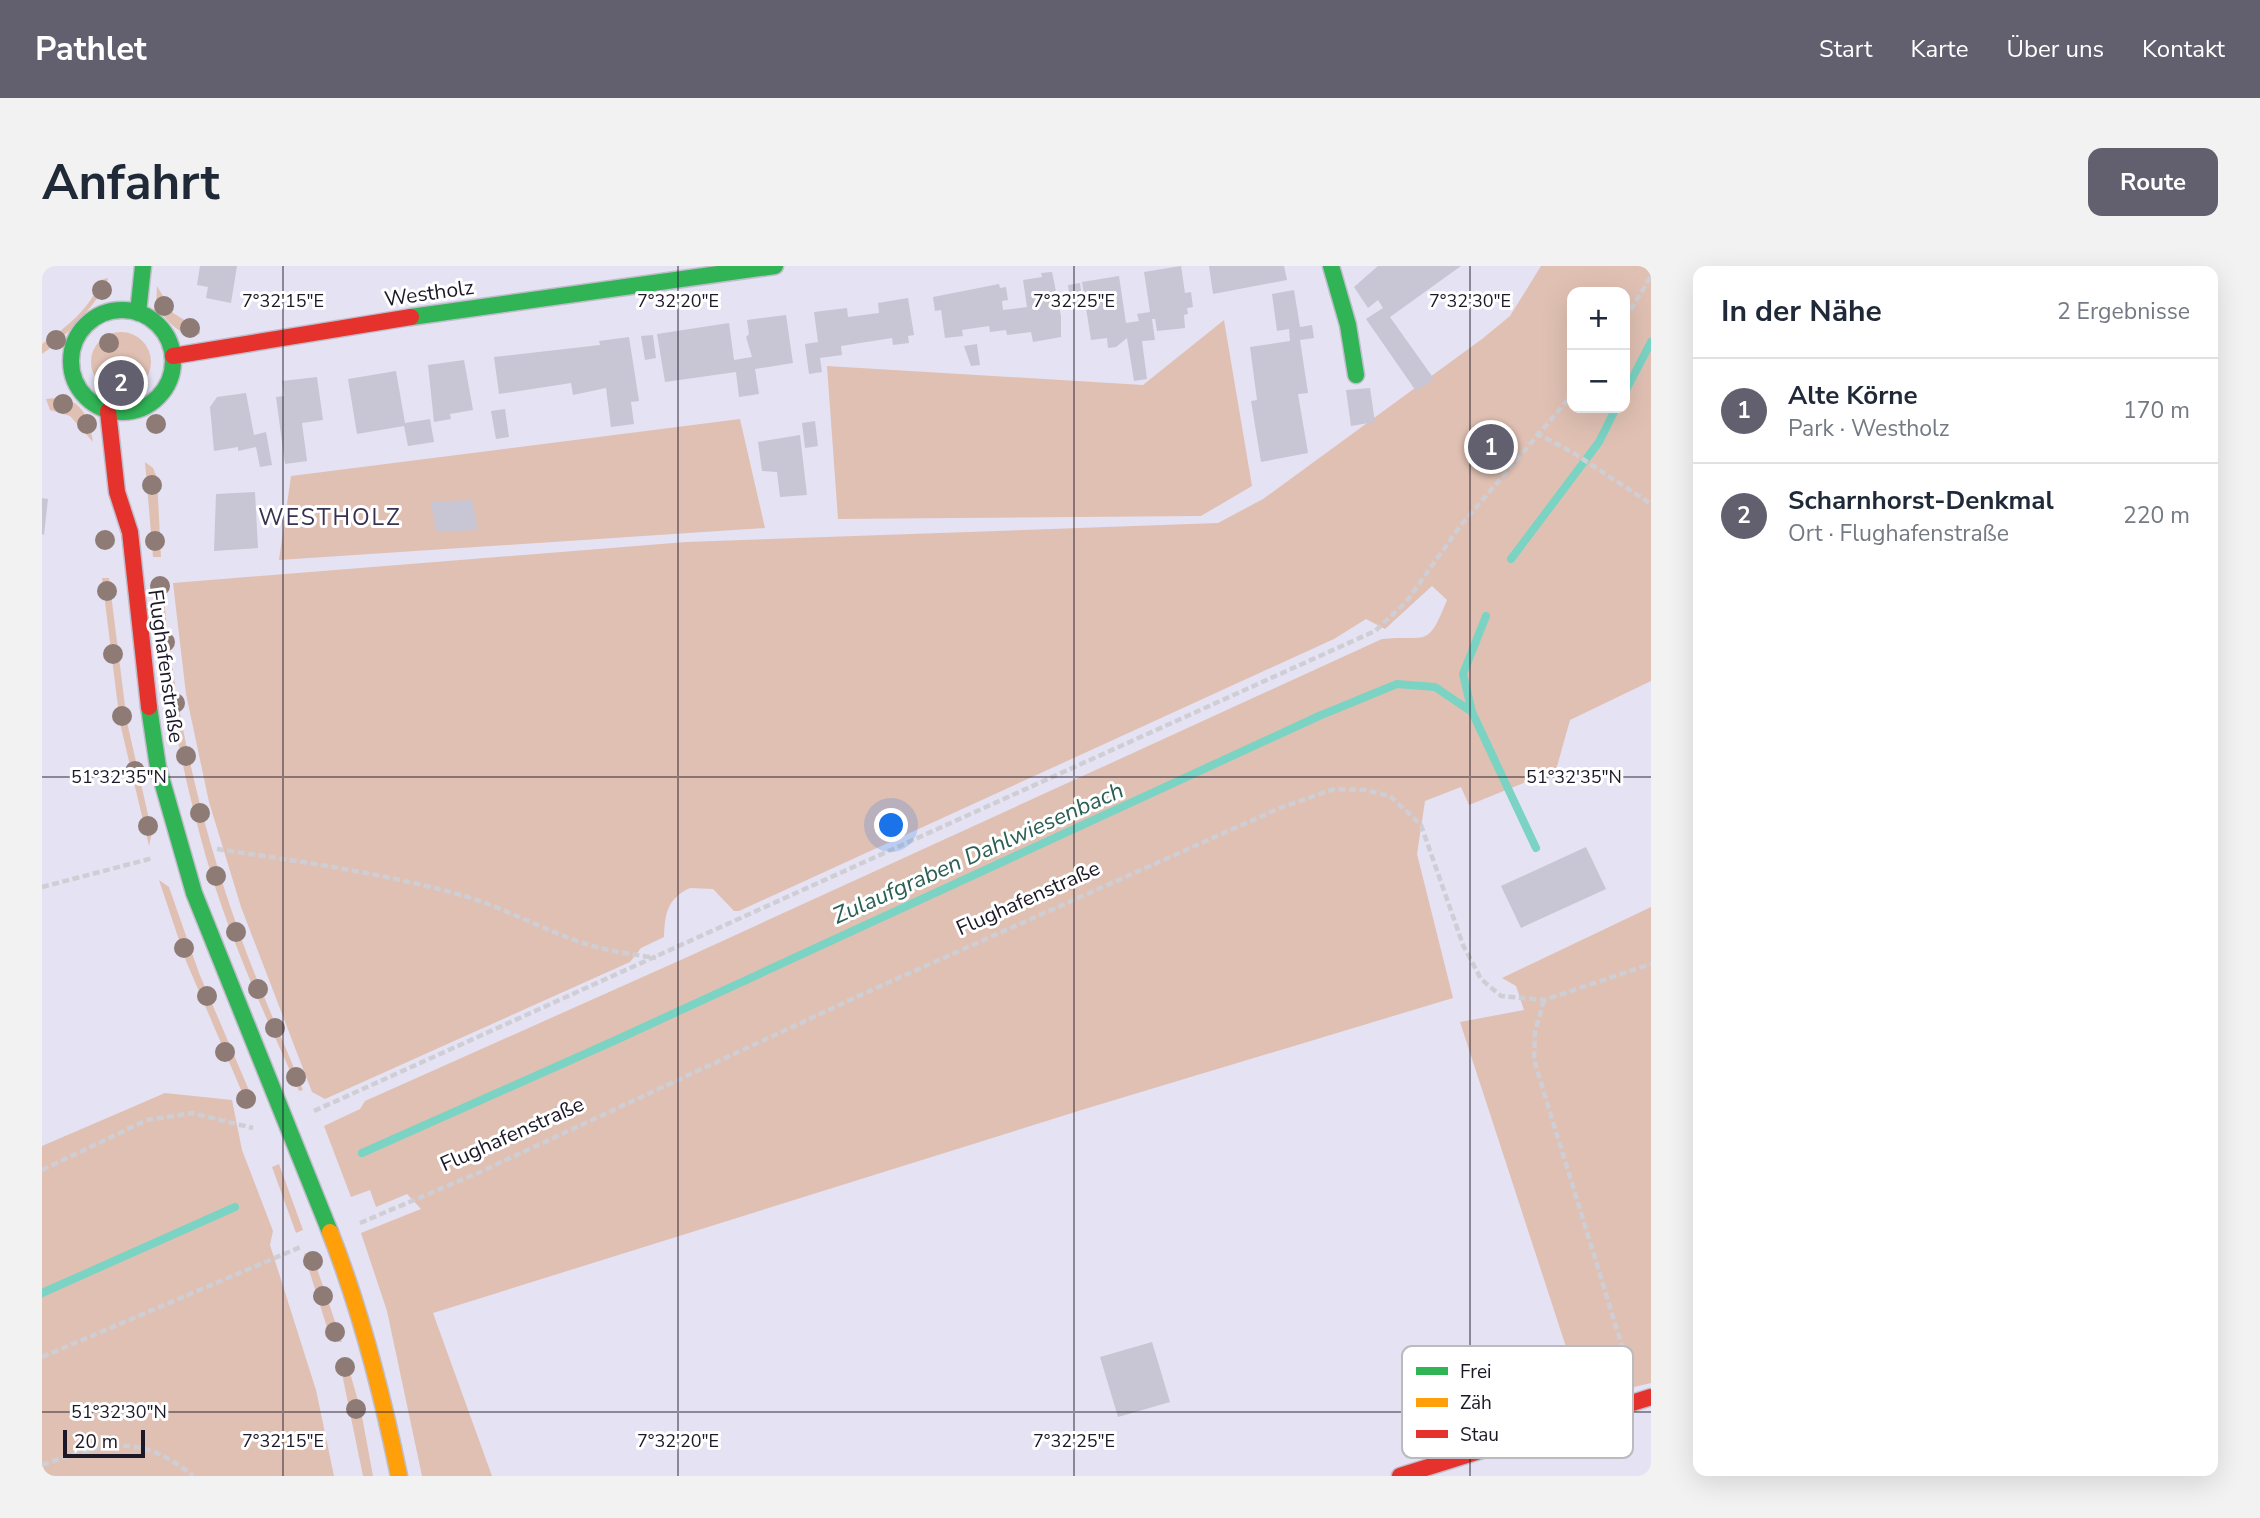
<!DOCTYPE html>
<html lang="de">
<head>
<meta charset="utf-8">
<style>
  :root { --surface:#fff; --page:#f2f2f3; --text:#1f2937; --muted:#747a83; --line:#e0e1e3; --accent:#625f6e }
  body { margin:0; font-family:"Nunito Sans",sans-serif; background:var(--page); color:var(--text) }
  .controls { position:absolute; right:21px; top:21px; display:grid; overflow:hidden; border-radius:14px; box-shadow:0 7px 28px #0002 }
  .controls button { width:63px; height:63px; display:grid; place-items:center; padding:0; border:0; border-bottom:2px solid var(--line); background:var(--surface); color:var(--text); font:35px sans-serif }
  .scale { position:absolute; left:21px; bottom:18px; width:82px; box-sizing:border-box; padding-left:7px; border:4px solid #1c1827; border-top:0; font-size:19px; line-height:24px; white-space:nowrap; color:#1c1827; -webkit-text-stroke:5px #fff; paint-order:stroke }
  .you { position:absolute; left:850px; top:560px; width:24px; height:24px; margin:-18px; border:5px solid #fff; border-radius:50%; background:#1a73e8; box-shadow:0 0 0 10px #1a73e833 }
  .badge { display:grid; place-items:center; width:46px; height:46px; border-radius:50%; background:var(--accent); color:#fff; font-size:23px; font-weight:700 }
  .pin { position:absolute; translate:-50% -50%; border:4px solid #fff; box-shadow:0 2px 7px #0006 }
  .list { margin:0; padding:0; list-style:none }
  h2 { display:flex; justify-content:space-between; align-items:center; height:91px; margin:0; padding:0 28px; font-size:30px }
  h2 small { font-size:23px; font-weight:400; color:var(--muted) }
  .list li { display:grid; grid-template-columns:46px 1fr auto; gap:21px; align-items:center; box-sizing:border-box; height:105px; padding:0 28px; border-top:2px solid var(--line) }
  .list b { display:block; font-size:26px; white-space:nowrap }
  .list p { margin:0; font-size:23px; white-space:nowrap; color:var(--muted) }
  .list em { font-size:23px; font-style:normal; color:var(--muted) }
  .map { position:relative; flex:none; width:1609px; height:1210px; overflow:hidden; border-radius:14px }
  header { display:flex; align-items:center; gap:42px; box-sizing:border-box; height:98px; padding:0 35px; background:var(--accent); color:#fff }
  header strong { font-size:33px }
  nav { display:flex; gap:38px; margin-inline-start:auto; font-size:24px }
  .intro { display:flex; align-items:center; justify-content:space-between; box-sizing:border-box; height:168px; padding:0 42px }
  h1 { margin:0; font-size:49px }
  .button { padding:18px 32px; border-radius:14px; background:var(--accent); color:#fff; font-size:24px; font-weight:700 }
  main { display:flex; gap:42px; padding:0 42px }
  aside { flex:1; background:var(--surface); border-radius:14px; box-shadow:0 7px 28px #0002 }
  .map>svg:first-child { display:block }
</style>
</head>
<body>
<header>
<strong>Pathlet</strong>
<nav><a>Start</a><a>Karte</a><a>Über uns</a><a>Kontakt</a></nav>
</header>
<div class="intro"><h1>Anfahrt</h1><a class="button">Route</a></div>
<main>
<div class="map">
<svg width="1609" height="1210" viewBox="0 0 1609 1210">
  <rect width="100%" height="100%" fill="#e5e2f3"/>
  <path fill="#e0c0b3" fill-rule="evenodd" d="M1499,0H1609V415L1528,454L1514,504L1427,539L1419,521L1383,535L1375,588L1411,732L1046,842L391,1047L450,1210H380L345,1045L319,967L379,943L365,928L334,941L328,924L309,931L282,860L318,843L323,835L641,693L1340,373C1387,369 1385,383 1405,334L1390,320L1343,363L1324,353L1292,373L697,645H692L671,623L648,622C625,633 623,647 622,671L599,682L588,696L283,833L270,826L199,641L167,536L144,428L131,317L644,276L1176,257L1221,233L1440,73L1468,50ZM1530,26H1583V142H1530Z
    M66,12C64,29 16,79 0,88V78C25,61 48,43 59,14Z
    M115,20L131,47L157,63L158,68C138,72 126,55 114,41Z
    M1182,54L1210,220L1159,250L796,253L785,100L1101,119Z
    M49 96a30 30 0 1 1 60 0a30 30 0 1 1-60 0Z
    M4,133C37,128 47,148 51,176L28,150L8,144Z
    M698,153L723,262L237,294L249,210Z
    M103,196L111,202L115,212L119,291H111Z
    M60,312H67L85,456L110,566L107,580L78,457Z
    M120,312C130,431 155,547 195,660C214,716 239,769 261,824L257,825C223,749 187,672 164,591C138,500 121,407 113,313Z
    M117,614L127,621L157,707L212,836L205,838L144,695Z
    M1609,641V1117L1541,1133L1418,756L1482,744L1474,720L1460,712Z
    M123,827L190,834L200,884L231,965L228,979L274,1124L292,1210H0V880Z
    M237,898L261,964L254,967L230,901Z
    M269,985L300,1076H293L288,1071L262,988Z
    M304,1093L319,1145L331,1210H321L300,1108L299,1098Z"/>
  <g fill="none" stroke-linecap="round" stroke-linejoin="round">
    <path stroke="#7ad3c3" stroke-width="8" d="M1583,126L1609,76
      M1469,293L1557,176L1574,142
      M1430,446L1421,408L1444,350
      M320,887L574,774L1277,450L1355,418L1393,421L1430,446L1494,582
      M0,1027L193,941"/>
  </g>
  <path fill="#c8c5d4" d="M158,0H195L189,37L164,32L166,21L155,19Z
    M1139,0L1143,27L1149,26L1151,41L1145,42L1146,48L1142,49L1143,62L1115,65L1113,53H1110L1113,74L1100,75L1105,113L1092,115L1085,72L1074,81L1066,82L1065,72L1049,74L1040,16L1077,10L1084,57L1097,55L1095,48L1108,46L1102,6Z
    M1167,0H1242L1245,14L1171,28Z
    M1336,0H1419L1348,51L1392,113L1374,125L1324,53L1341,42L1336,34L1326,42L1312,21Z
    M1010,6L1019,50V71L991,76L989,66L965,69L964,64L948,66L947,60L920,64L921,70L903,72L899,44L893,45L891,31L957,18L958,22L964,21L966,34L960,35L961,44L985,41L981,14L1000,11L999,7Z
    M1038,17L1041,39L1029,41L1026,19Z
    M1252,24L1258,61L1270,59L1272,72L1258,74L1266,127L1256,128L1266,187L1219,196L1209,135L1215,134L1208,81L1248,75L1247,63L1235,65L1230,28Z
    M866,32L872,69L866,70L867,77L851,79L850,72L799,80L800,89L778,92L780,106L767,108L763,78L776,76L772,46L805,42L806,51L837,47L836,37Z
    M744,49L751,97L713,103L717,128L697,131L694,106L623,116L615,68L687,57L692,94L710,91L704,71L707,68L705,54Z
    M611,69L614,92L603,94L599,70Z
    M587,71L597,135L589,136L592,158L569,161L564,122L531,129L529,117L457,128L452,91L558,79L557,75Z
    M935,78L938,99L929,100L922,80Z
    M422,94L431,144L408,148L409,153L392,156L386,99Z
    M354,105L363,157L388,153L392,176L366,180L362,160L315,168L306,113Z
    M275,111L281,154L260,157L265,195L243,198L234,131L242,130L240,115Z
    M1328,122L1333,156L1309,160L1304,124Z
    M204,127L212,169L224,166L230,199L218,201L214,181L196,185V181L172,185L168,141L175,131Z
    M463,143L467,171L454,173L449,145Z
    M773,155L776,180L763,182L760,157Z
    M758,169L765,229L738,231L735,206L720,205L716,176Z
    M213,226L216,282L172,285L174,228Z
    M0,232L6,233L2,269L0,268Z
    M430,234L436,264L394,266L389,236Z
    M1544,581L1564,623L1479,662L1459,620Z
    M1110,1076L1128,1136L1076,1151L1058,1091Z"/>
  <g fill="none" stroke-linecap="round" stroke-linejoin="round">
    <defs>
      <path id="fast" d="M1289,0L1306,59L1314,109
        M29 95a51 51 0 1 1 102 0a51 51 0 1 1-102 0Z
        M96,47L101,0
        M369,51L733,0
        M107,441L116,501L152,627L288,966"/>
      <path id="slow" d="M288,966C319,1045 340,1127 357,1210"/>
      <path id="jam" d="M131,90L369,51
        M66,145L75,226L88,266L107,441
        M1358,1210L1609,1131"/>
    </defs>
    <use href="#fast" stroke="#c0bdcb" stroke-width="19"/>
    <use href="#slow" stroke="#c0bdcb" stroke-width="19"/>
    <use href="#jam" stroke="#c0bdcb" stroke-width="19"/>
    <path stroke="#cfced4" stroke-width="4.5" stroke-dasharray="7 3.5" stroke-linecap="butt" d="M1583,53L1609,10
      M1494,167L1530,186L1609,238
      M175,583C255,595 334,606 412,627C457,639 497,662 541,677C565,685 589,688 614,692
      M0,621L111,592
      M1502,734L1493,766L1492,794L1588,1106
      M272,845L1333,365L1364,336L1419,259L1530,129
      M0,904L105,854L150,847L211,862
      M318,957L438,906L834,722L1238,542L1292,523L1323,524L1348,530L1379,559L1421,679L1439,713L1459,730L1502,734L1609,698
      M0,1091L261,980
      M0,1199C61,1177 98,1166 151,1210"/>
    <use href="#fast" stroke="#30b455" stroke-width="16"/>
    <use href="#slow" stroke="#ff9f0a" stroke-width="16"/>
    <use href="#jam" stroke="#e5322d" stroke-width="16"/>
  </g>
  <g fill="#8e7b76">
    <circle cx="60" cy="24" r="10"/>
    <circle cx="122" cy="40" r="10"/>
    <circle cx="148" cy="62" r="10"/>
    <circle cx="14" cy="74" r="10"/>
    <circle cx="67" cy="77" r="10"/>
    <circle cx="66" cy="108" r="10"/>
    <circle cx="21" cy="138" r="10"/>
    <circle cx="45" cy="158" r="10"/>
    <circle cx="114" cy="158" r="10"/>
    <circle cx="110" cy="219" r="10"/>
    <circle cx="63" cy="274" r="10"/>
    <circle cx="113" cy="275" r="10"/>
    <circle cx="118" cy="320" r="10"/>
    <circle cx="65" cy="325" r="10"/>
    <circle cx="123" cy="376" r="10"/>
    <circle cx="71" cy="388" r="10"/>
    <circle cx="133" cy="437" r="10"/>
    <circle cx="80" cy="450" r="10"/>
    <circle cx="144" cy="490" r="10"/>
    <circle cx="93" cy="505" r="10"/>
    <circle cx="158" cy="547" r="10"/>
    <circle cx="106" cy="560" r="10"/>
    <circle cx="174" cy="610" r="10"/>
    <circle cx="194" cy="666" r="10"/>
    <circle cx="142" cy="682" r="10"/>
    <circle cx="216" cy="723" r="10"/>
    <circle cx="165" cy="730" r="10"/>
    <circle cx="233" cy="762" r="10"/>
    <circle cx="183" cy="786" r="10"/>
    <circle cx="254" cy="811" r="10"/>
    <circle cx="204" cy="833" r="10"/>
    <circle cx="271" cy="995" r="10"/>
    <circle cx="281" cy="1030" r="10"/>
    <circle cx="293" cy="1066" r="10"/>
    <circle cx="303" cy="1101" r="10"/>
    <circle cx="314" cy="1143" r="10"/>
  </g>
  <path fill="none" stroke="#1c1827" stroke-width="2" stroke-opacity="0.45" d="M241,0V1210M636,0V1210M1032,0V1210M1428,0V1210M0,511H1609M0,1146H1609"/>
  <g text-anchor="middle" dominant-baseline="central" stroke-width="6" stroke-linejoin="round" paint-order="stroke">
    <g font-size="21" fill="#1c1827" stroke="#fff">
      <text transform="translate(387 27) rotate(-8)">Westholz</text>
      <text transform="translate(124 400) rotate(82)">Flughafenstraße</text>
      <text transform="translate(986 632) rotate(-24)">Flughafenstraße</text>
      <text transform="translate(470 868) rotate(-24)">Flughafenstraße</text>
    </g>
    <g font-size="23" letter-spacing="2" fill="#393152" stroke="#fff">
      <text x="288" y="251">WESTHOLZ</text>
    </g>
    <g font-size="23" font-style="italic" fill="#2b5f52" stroke="#fff">
      <text transform="translate(936 587) rotate(-24)">Zulaufgraben Dahlwiesenbach</text>
    </g>
  </g>
  <rect x="1360" y="1080" width="231" height="112" rx="10" fill="#fff" stroke="#bbbabe" stroke-width="2"/>
  <rect x="1374" y="1101" width="32" height="8" fill="#30b455"/>
  <rect x="1374" y="1132" width="32" height="9" fill="#ff9f0a"/>
  <rect x="1374" y="1164" width="32" height="8" fill="#e5322d"/>
  <g font-size="19" fill="#1c1827">
    <text x="1418" y="1112">Frei</text>
    <text x="1418" y="1143">Zäh</text>
    <text x="1418" y="1175">Stau</text>
  </g>
  <g font-size="18" text-anchor="middle" fill="#1c1827" stroke="#fff" stroke-width="6" stroke-linejoin="round" paint-order="stroke">
    <text x="241" y="41">7°32'15"E</text>
    <text x="636" y="41">7°32'20"E</text>
    <text x="1032" y="41">7°32'25"E</text>
    <text x="1428" y="41">7°32'30"E</text>
    <text x="77" y="517">51°32'35"N</text>
    <text x="1532" y="517">51°32'35"N</text>
    <text x="77" y="1152">51°32'30"N</text>
    <text x="241" y="1181">7°32'15"E</text>
    <text x="636" y="1181">7°32'20"E</text>
    <text x="1032" y="1181">7°32'25"E</text>
  </g>
</svg>
<div class="controls">
<button>+</button>
<button>−</button>
</div>
<div class="scale">20 m</div>
<div class="you"></div>
<div class="pin badge" style="left:1449px;top:181px">1</div>
<div class="pin badge" style="left:79px;top:117px">2</div>
</div>
<aside>
<h2>In der Nähe<small>2 Ergebnisse</small></h2>
<ul class="list">
<li><span class="badge">1</span><div><b>Alte Körne</b><p>Park · Westholz</p></div><em>170 m</em></li>
<li><span class="badge">2</span><div><b>Scharnhorst-Denkmal</b><p>Ort · Flughafenstraße</p></div><em>220 m</em></li>
</ul>
</aside>
</main>
</body>
</html>
